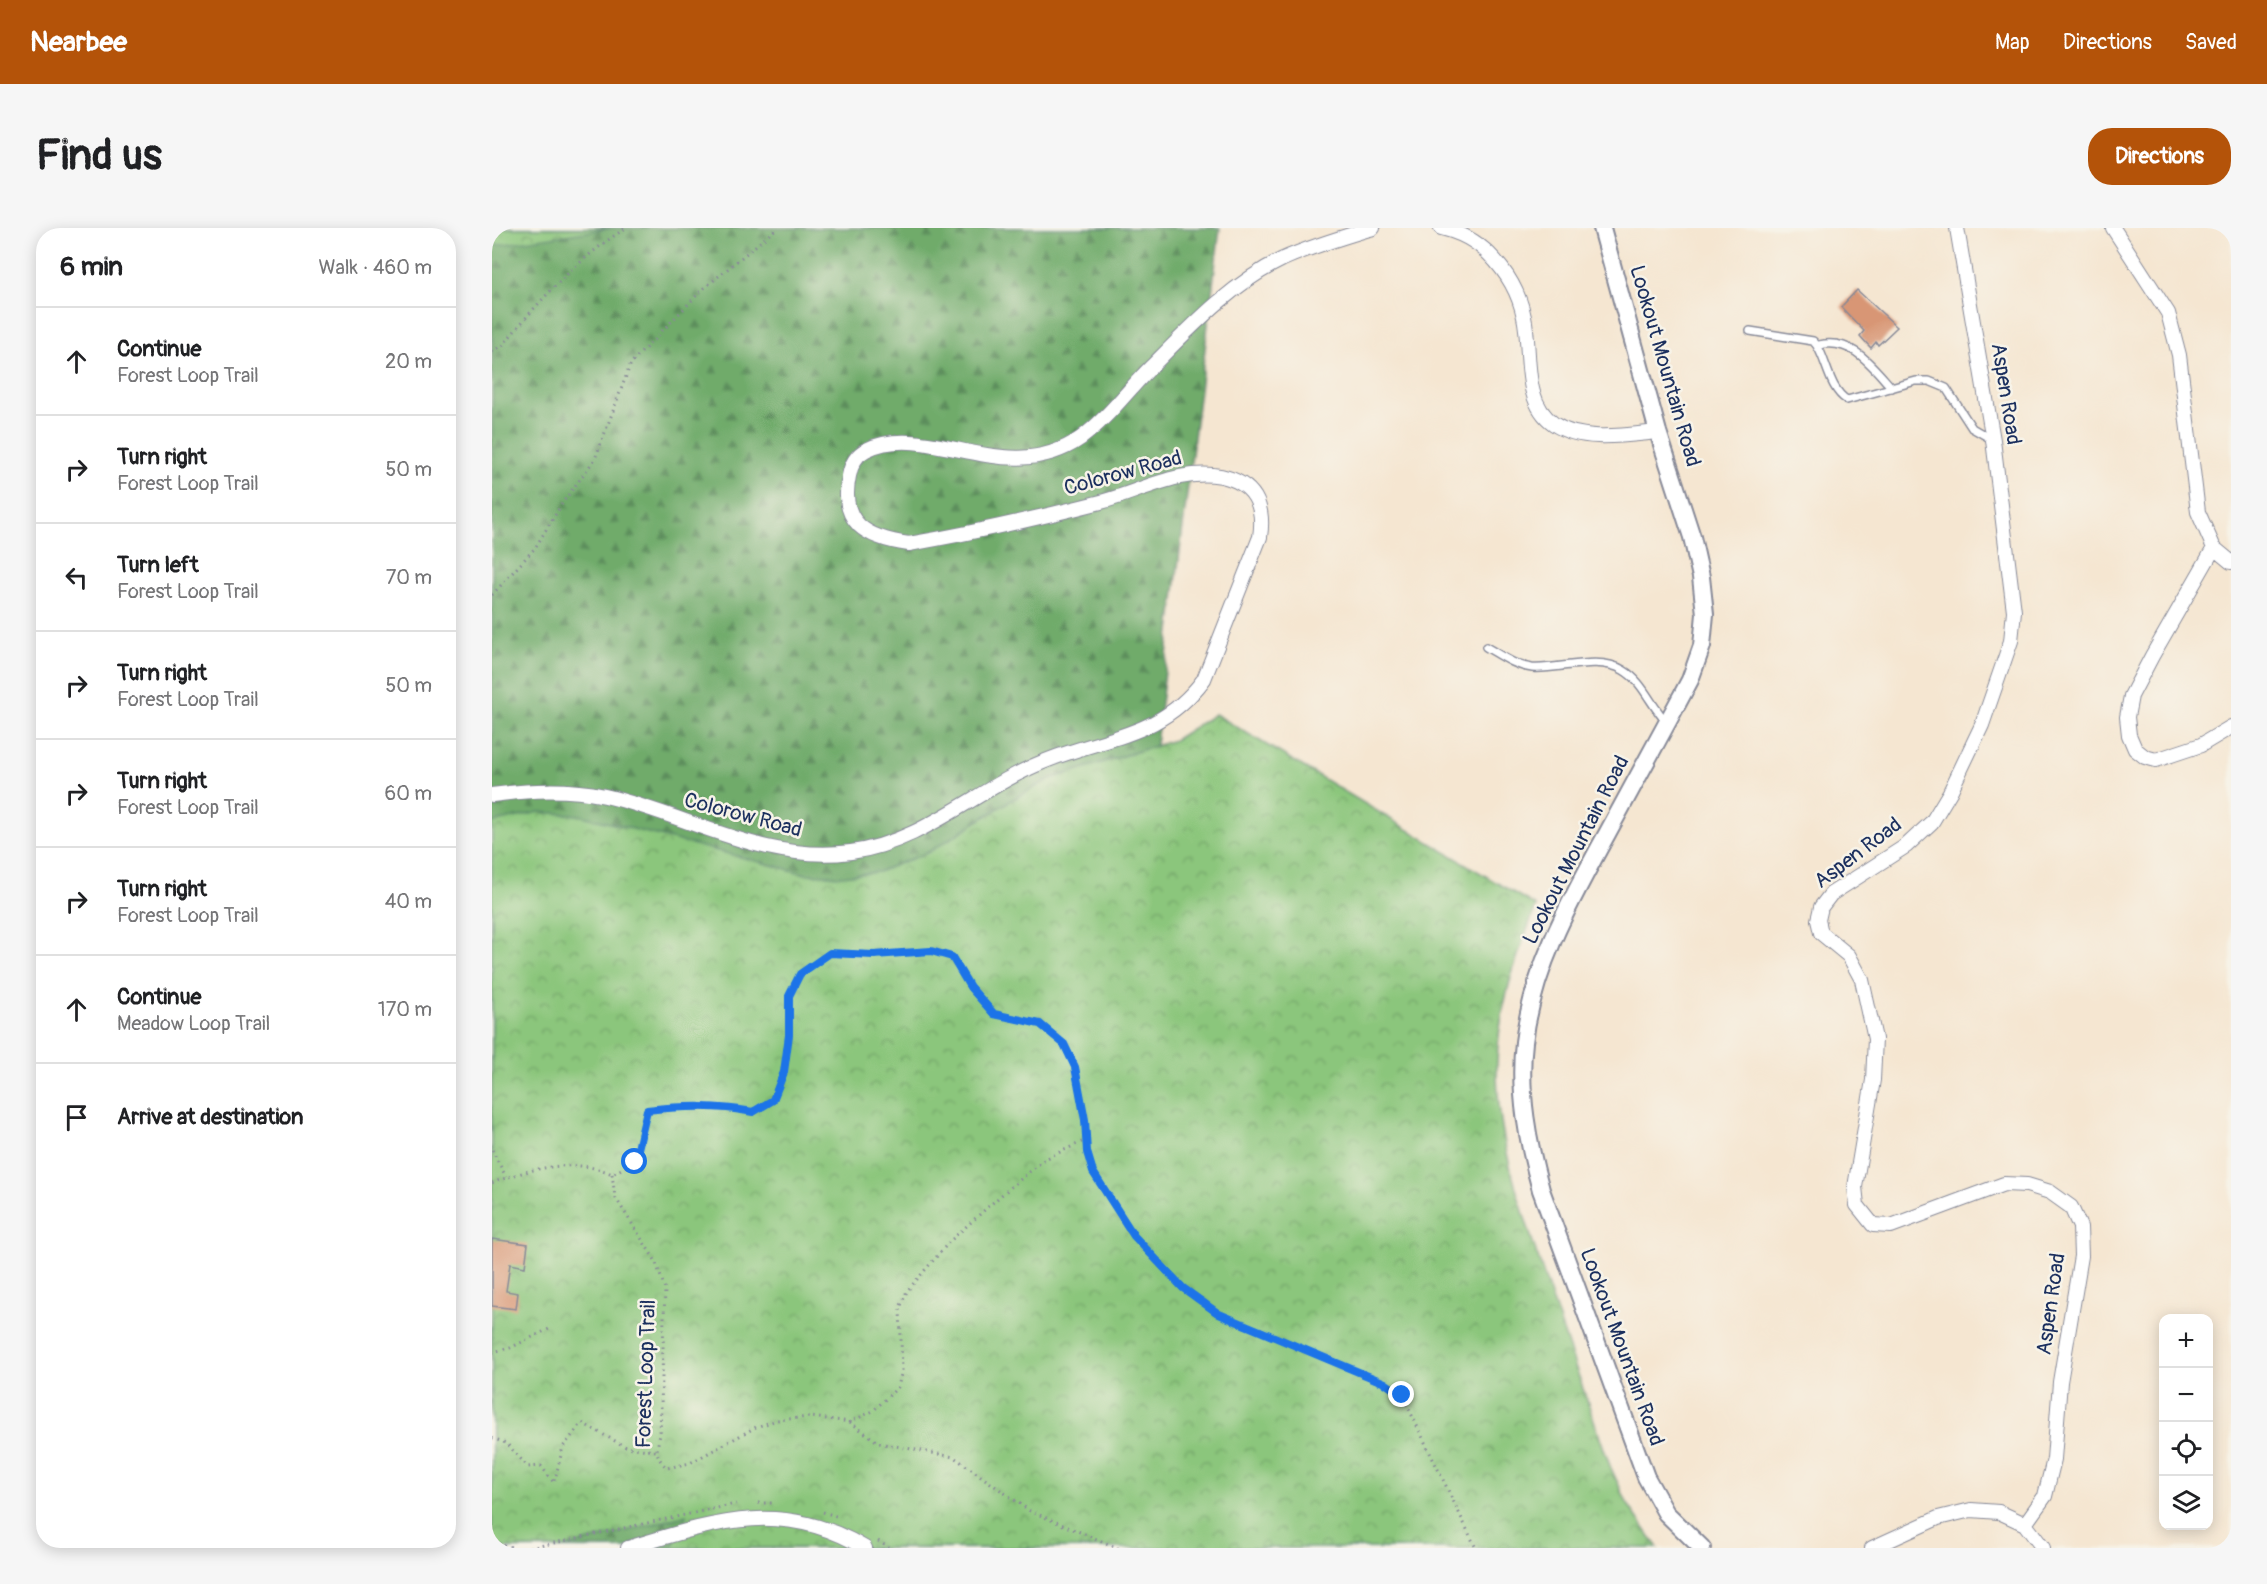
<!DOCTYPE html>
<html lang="en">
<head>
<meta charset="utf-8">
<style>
  :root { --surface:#fff; --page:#f6f6f6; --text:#202124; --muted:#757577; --line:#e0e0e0; --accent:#b45309 }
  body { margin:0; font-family:Pangolin,sans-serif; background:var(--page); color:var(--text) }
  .controls { position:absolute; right:18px; bottom:18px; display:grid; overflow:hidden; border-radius:12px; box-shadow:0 3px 15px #0003 }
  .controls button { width:54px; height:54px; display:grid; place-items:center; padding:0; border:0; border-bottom:2px solid var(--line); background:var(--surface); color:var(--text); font:30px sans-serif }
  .stop { position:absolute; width:18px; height:18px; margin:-14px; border:4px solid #1a73e8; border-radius:50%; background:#fff }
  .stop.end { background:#1a73e8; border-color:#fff; box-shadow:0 2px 6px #0008 }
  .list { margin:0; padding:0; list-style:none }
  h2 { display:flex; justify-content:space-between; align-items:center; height:78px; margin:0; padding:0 24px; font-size:26px }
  h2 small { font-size:20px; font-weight:400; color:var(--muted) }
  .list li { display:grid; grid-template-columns:39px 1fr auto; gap:18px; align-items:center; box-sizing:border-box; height:108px; padding:0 24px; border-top:2px solid var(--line) }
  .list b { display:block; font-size:22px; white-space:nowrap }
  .list p { margin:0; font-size:20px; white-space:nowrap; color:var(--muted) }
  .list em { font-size:20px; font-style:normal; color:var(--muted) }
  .icon { flex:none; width:33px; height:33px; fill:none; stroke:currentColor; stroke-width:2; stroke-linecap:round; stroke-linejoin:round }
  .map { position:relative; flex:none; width:1739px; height:1320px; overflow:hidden; border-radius:24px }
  header { display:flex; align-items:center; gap:36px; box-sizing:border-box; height:84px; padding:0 30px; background:var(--accent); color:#fff }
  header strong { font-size:28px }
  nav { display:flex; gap:33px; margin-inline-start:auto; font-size:21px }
  .intro { display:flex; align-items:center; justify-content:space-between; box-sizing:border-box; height:144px; padding:0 36px }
  h1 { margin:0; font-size:42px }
  .button { padding:15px 27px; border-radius:24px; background:var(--accent); color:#fff; font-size:21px; font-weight:700 }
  main { display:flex; gap:36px; padding:0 36px }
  aside { flex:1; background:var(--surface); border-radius:24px; box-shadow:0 3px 15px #0003 }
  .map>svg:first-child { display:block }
</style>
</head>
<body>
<header>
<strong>Nearbee</strong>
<nav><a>Map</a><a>Directions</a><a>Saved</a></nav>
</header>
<div class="intro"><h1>Find us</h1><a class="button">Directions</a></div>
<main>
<aside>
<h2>6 min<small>Walk · 460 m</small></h2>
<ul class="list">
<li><svg class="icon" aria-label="ahead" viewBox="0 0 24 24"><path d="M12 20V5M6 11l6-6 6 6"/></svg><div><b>Continue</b><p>Forest Loop Trail</p></div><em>20 m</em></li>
<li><svg class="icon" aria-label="right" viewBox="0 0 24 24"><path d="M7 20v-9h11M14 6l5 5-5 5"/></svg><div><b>Turn right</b><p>Forest Loop Trail</p></div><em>50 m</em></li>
<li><svg class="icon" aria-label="left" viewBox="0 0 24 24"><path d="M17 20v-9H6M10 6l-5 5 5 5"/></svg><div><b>Turn left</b><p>Forest Loop Trail</p></div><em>70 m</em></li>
<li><svg class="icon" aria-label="right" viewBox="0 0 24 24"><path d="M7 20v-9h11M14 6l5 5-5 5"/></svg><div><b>Turn right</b><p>Forest Loop Trail</p></div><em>50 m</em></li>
<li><svg class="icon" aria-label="right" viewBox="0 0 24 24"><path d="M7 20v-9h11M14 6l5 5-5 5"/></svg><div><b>Turn right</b><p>Forest Loop Trail</p></div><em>60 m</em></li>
<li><svg class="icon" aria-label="right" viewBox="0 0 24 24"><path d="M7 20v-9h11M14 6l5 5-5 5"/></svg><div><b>Turn right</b><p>Forest Loop Trail</p></div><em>40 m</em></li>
<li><svg class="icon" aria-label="ahead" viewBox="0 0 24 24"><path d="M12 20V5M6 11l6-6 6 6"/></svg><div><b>Continue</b><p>Meadow Loop Trail</p></div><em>170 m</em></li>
<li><svg class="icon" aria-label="arrive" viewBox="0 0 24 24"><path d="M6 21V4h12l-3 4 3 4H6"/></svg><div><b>Arrive at destination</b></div></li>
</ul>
</aside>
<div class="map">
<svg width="1739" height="1320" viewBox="0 0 1739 1320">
  <defs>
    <pattern id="forest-firs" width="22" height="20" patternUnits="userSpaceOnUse" patternTransform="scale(1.5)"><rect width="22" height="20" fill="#70ab6b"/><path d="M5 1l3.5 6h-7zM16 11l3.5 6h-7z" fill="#5b8c5b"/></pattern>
    <pattern id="park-crowns" width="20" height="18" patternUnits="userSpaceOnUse" patternTransform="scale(1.5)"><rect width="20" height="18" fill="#8bc67b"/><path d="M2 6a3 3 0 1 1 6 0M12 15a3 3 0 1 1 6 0" fill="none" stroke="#71a168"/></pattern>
  </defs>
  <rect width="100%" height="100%" fill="#f7f3e8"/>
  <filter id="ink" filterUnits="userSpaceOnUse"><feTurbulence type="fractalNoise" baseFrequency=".0167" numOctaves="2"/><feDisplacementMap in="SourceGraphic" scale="12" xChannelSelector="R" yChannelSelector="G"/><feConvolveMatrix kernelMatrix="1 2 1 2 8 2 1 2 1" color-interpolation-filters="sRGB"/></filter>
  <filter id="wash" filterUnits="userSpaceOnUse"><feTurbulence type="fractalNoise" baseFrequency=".008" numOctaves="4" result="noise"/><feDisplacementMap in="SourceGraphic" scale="24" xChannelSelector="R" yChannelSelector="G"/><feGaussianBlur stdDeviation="1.35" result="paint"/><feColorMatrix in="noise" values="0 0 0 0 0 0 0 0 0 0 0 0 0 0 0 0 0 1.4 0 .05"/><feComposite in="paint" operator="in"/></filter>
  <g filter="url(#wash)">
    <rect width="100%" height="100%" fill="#f5e6d1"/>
    <path fill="url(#forest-firs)" stroke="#466d64" stroke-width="1.5" d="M0,0H728L637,734L573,1320H0Z"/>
    <path fill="url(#park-crowns)" stroke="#537a6c" stroke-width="1.5" d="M0,0H121L0,18Z
      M723,486L1044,678C1024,730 1006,780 1005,836C1004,912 1030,982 1054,1053C1075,1115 1096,1176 1118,1238L1135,1275L1166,1320H180L195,1287L71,1320H0V595L47,584L87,587L314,646L350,648L386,644L437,624L516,574L558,551L682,512Z"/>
    <g id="blocks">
      <path fill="#d89674" d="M1365,62L1405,99L1386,117L1384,114L1379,120L1368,108L1372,103L1349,79Z
        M0,1011L36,1016L33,1039L18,1036L14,1063L26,1065L24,1081L0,1078Z"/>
    </g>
  </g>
  <g filter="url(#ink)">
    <use href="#blocks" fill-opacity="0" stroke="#888a98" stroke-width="1.5"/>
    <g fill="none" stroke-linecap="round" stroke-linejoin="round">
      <defs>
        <path id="service" d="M1258,103L1321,113C1334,124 1335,160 1355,172L1424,153H1437L1454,160L1480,200L1501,212
          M1327,117C1360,109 1380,138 1400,160
          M994,419C1008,427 1023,438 1040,440C1067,442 1106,427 1131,442C1152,454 1159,479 1175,494"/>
        <path id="minor" d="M949,0C967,4 984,13 997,26C1015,44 1027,64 1032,89C1040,124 1029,173 1062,196C1090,215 1135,207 1166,204
          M1465,0L1501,212L1522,383L1519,413L1490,497L1458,564L1440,594L1414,618L1339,666L1329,679L1326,692L1329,705L1357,728L1370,752L1383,811L1381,852L1363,959L1365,977L1381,997L1399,998L1512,956L1535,957L1558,964L1579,979L1588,999L1589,1028L1568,1154L1562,1231L1553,1268L1533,1296
          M1621,0L1676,85L1687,127L1706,284L1722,320L1739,334
          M1722,320L1660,428L1639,468L1635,489L1637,507L1643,521L1653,529L1664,532L1709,517L1739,499
          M0,567C38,562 75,560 113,568C195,586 271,636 359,624C430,615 486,560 551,534C613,508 669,510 712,451L768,309C773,277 762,255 729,248C687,240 648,264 609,274C546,290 481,305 417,316C374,310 347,295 357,248C359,237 364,227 374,222C436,191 515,262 589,210C615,191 636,162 659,139C699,99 739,56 791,31C820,18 851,9 881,0
          M136,1320C222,1294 290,1270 373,1320
          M1380,1320L1446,1290L1479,1282L1507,1284L1533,1296L1551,1320"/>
        <path id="tertiary" d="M1110,0L1166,204L1200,309L1209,349L1213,386L1210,418L1198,452C1171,503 1143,554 1116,604C1080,670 1041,738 1032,814C1026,864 1036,915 1049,962L1154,1249L1174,1285L1210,1320"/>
      </defs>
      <use href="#service" stroke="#888a98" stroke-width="10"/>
      <use href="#minor" stroke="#888a98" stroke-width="16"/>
      <use href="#tertiary" stroke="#888a98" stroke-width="20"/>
      <path stroke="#888a98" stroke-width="3" stroke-dasharray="1.5 4.5" stroke-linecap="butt" d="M0,124L11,117C48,72 85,31 134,0
        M0,367L43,320L71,274L103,231L139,135L210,62L285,0
        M0,922L14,949
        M120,946L123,969L163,1032L173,1061L168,1207C164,1223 163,1228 175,1240L198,1235L264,1199L285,1192L319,1189L358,1194L381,1183L406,1159L410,1142L408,1080L415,1063L458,1013L507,969L553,931L594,912
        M0,955C36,941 83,929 120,946L143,934L155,882C192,878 225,877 261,884L281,872L292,844L297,807V768L308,746L338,725L383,727L439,723L461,729L478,759L502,786L548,796L572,816L583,839L593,893L595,924L601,944L642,1008L691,1060L727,1086L906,1162L915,1177L984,1320
        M0,1124L18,1120L59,1100
        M358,1194L387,1215L462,1229L538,1283L626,1320
        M0,1210L14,1215L36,1239L49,1238L62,1255L71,1219L90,1195L134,1219L164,1223
        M266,1275H283
        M331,1284L347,1289
        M386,1313L397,1320
        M0,1314L23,1320
        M38,1320L244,1276"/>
      <use href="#service" stroke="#fff" stroke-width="7"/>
      <use href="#minor" stroke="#fff" stroke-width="14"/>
      <use href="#tertiary" stroke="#fff" stroke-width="16"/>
    </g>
  </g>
  <g fill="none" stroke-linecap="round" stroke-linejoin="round" filter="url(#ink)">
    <path stroke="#1a73e8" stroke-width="8" d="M143,934L155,882C192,878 225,877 261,884L281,872L292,844L297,807V768L308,746L338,725L382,727L439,723L460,729L478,759L502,786L548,796L572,816L583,839L593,892L595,924L601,944L642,1008L691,1060L727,1086L893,1155L910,1167"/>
  </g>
  <g text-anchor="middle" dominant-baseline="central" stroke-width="5" stroke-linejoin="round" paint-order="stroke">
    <g font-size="21" fill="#1b2f5e" stroke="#f7f3e8">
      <text transform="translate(1173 138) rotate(74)">Lookout Mountain Road</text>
      <text transform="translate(1514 166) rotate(81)">Aspen Road</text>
      <text transform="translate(631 245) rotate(-15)">Colorow Road</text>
      <text transform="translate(251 587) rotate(15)">Colorow Road</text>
      <text transform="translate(1084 622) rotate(-63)">Lookout Mountain Road</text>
      <text transform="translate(1366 625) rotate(-37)">Aspen Road</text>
      <text transform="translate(1559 1076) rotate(-82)">Aspen Road</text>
      <text transform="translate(1130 1119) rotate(70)">Lookout Mountain Road</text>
      <text transform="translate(154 1146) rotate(-88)">Forest Loop Trail</text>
    </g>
  </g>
</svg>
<div class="controls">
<button>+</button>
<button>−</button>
<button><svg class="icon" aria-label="locate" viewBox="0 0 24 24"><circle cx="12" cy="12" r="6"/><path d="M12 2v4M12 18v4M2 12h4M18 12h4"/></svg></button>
<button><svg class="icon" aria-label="layers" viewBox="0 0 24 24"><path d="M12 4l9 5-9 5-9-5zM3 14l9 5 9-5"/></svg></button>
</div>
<div class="stop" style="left:143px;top:934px"></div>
<div class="stop end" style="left:910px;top:1167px"></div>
</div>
</main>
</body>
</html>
